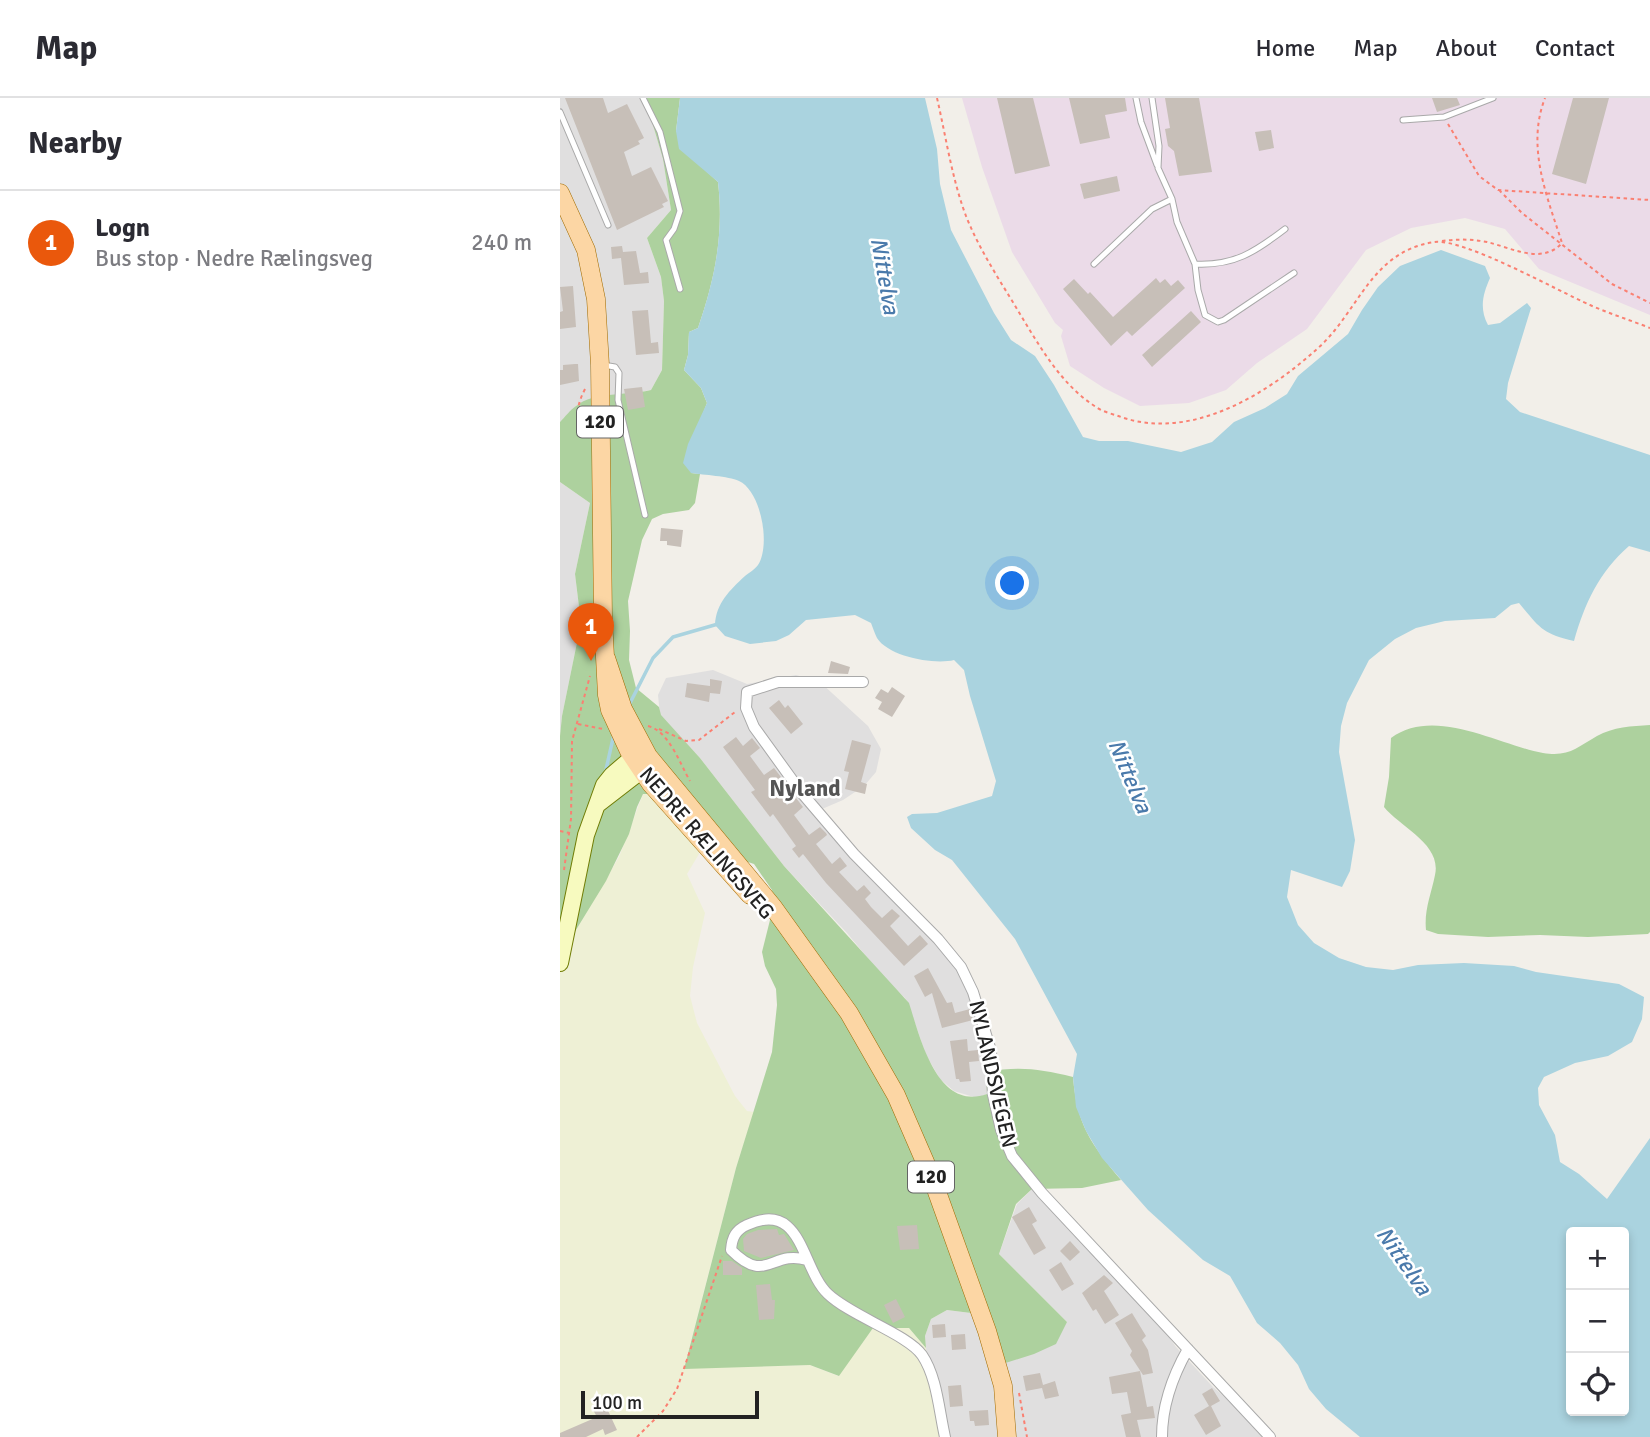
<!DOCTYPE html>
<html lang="en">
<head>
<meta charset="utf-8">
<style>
  :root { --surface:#fff; --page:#f2f2f3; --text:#2b2b33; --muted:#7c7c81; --line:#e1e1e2; --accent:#ea580c }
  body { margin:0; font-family:Signika,sans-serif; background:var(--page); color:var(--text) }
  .controls { position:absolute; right:21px; bottom:21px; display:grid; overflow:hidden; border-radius:7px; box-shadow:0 4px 10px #0003 }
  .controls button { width:63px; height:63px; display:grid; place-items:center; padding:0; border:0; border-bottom:2px solid var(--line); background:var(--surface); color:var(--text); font:35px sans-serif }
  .scale { position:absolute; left:21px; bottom:18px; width:178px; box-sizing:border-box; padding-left:7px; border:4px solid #222; border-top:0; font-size:19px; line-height:24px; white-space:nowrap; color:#222; -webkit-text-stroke:5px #fff; paint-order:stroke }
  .you { position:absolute; left:453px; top:486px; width:24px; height:24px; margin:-18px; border:5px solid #fff; border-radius:50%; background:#1a73e8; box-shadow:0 0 0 10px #1a73e833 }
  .badge { display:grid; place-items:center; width:46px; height:46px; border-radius:50%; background:var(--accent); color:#fff; font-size:23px; font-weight:700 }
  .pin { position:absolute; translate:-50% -58px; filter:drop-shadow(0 2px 4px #0008) }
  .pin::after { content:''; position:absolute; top:37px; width:24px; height:21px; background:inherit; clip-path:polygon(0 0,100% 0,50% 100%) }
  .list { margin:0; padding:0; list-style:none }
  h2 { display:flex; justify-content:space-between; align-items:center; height:91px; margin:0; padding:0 28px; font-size:30px }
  h2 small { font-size:23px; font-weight:400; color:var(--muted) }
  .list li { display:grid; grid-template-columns:46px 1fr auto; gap:21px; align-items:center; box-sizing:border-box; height:105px; padding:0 28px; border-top:2px solid var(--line) }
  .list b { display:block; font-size:26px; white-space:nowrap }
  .list p { margin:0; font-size:23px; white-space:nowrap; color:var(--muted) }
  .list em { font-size:23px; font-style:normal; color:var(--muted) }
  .icon { flex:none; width:38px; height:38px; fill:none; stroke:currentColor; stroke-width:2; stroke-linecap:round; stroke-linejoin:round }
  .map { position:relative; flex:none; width:1090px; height:1339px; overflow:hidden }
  header { display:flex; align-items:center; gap:42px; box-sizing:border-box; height:98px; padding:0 35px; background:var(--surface); border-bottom:2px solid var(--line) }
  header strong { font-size:33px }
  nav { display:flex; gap:38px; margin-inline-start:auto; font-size:24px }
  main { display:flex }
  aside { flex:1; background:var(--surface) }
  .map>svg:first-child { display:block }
</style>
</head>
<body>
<header>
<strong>Map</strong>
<nav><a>Home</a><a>Map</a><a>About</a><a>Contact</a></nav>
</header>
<main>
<aside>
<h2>Nearby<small></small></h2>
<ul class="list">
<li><span class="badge">1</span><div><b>Logn</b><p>Bus stop · Nedre Rælingsveg</p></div><em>240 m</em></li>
</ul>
</aside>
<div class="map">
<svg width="1090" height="1339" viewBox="0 0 1090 1339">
  <rect width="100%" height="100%" fill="#f2efe9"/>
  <path fill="#e0dfdf" d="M0,0H85L103,61L111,112L87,140L101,179L104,203L102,272L91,292L18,306L0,324Z
    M0,384L30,405L15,476L21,525L2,618L0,638Z
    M153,572L187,586L236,577L260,584L308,628L321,651L316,674L304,688L283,702L262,711L383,851L400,878L415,904L422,928L427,996L417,1000L394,993L380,981L366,957L348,905L345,900L325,881L287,835L224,768L140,660L100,617L98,597L106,580Z
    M472,1091L502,1113L600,1226L616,1249L653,1289L713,1339H383L367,1265L365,1238L371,1221L387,1212L411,1215L428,1231L507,1224L439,1156L457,1106Z"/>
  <path fill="#ebdbe8" d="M402,0H1090V217L979,171L945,131L905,120L851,130L806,152L747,231L697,265L666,292L629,305L580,308L544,290L510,268L501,238L503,232L495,225L452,154L422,69Z"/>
  <path fill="#eef0d5" d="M83,696H93L140,745L139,756L127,776L145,815L133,869L130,898L137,925L175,998L187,1013L194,1014L176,1070L124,1270L250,1267L278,1278L313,1230H349L366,1250L367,1265L383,1339H0V858L59,759Z"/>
  <path fill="#add19e" d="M85,0H120L116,33L145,72L158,84C164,136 155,181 138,230L129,234L128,257L124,272L141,290L147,305L140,323L131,375L140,376L135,405L129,412L103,416L92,421L82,442L68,503L70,533L69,562L76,590L99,609L101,617L140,660L224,768L349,905C360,939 377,1014 427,996L426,974C460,968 479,971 513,979C517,1027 531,1046 561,1082L522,1090L472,1091L456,1106L439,1156L507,1224L496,1246L474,1256L436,1268L428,1231L411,1215L387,1212L371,1221L365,1238L366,1250L349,1230H313L279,1278L250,1267L124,1271L176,1070L212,954L217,907L216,891L205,868L202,854L214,806L212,792L194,766L173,759L93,696H83L77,709L69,736L46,783L0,858V638L2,618L21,525L15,476L30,405L0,384V324C5,319 10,312 16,308C34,293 68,298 91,292L102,272L104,203L101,179L87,140L111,112L103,61Z
    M1090,627V834L1088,836L1028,839L980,837L928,839L878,836L866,832C864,812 871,797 875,777C882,746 840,729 824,709L829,679L831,640C875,608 938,647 983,655C1009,659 1016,650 1037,638C1053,629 1072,628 1090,627Z"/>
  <path fill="#aad3df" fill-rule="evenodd" d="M120,0H365L377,51L380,86L391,132L434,215L451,242L475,258L494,287L523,339L539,343H568L621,354L652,344L674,324L705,310L727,296L738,278L788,236L802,212L818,189L840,168L881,152L925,168L930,180C923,196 919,210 928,227L940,225L967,205L971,210L948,285L946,301L960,314L1090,357V454L1069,448C1039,474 1025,505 1014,543C982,536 979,529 959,505L951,507L935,520L885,523L856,530L835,541L809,562L787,605L781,628L779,654L795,742L790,773L782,789L731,772L727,799L738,827L754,845L779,860L806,869L833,872L858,867L904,865L954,868L976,874L1059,886L1084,899L1082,921L1072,944L1048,958L1015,965L984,979L978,990L979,1007L995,1037L1000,1064L1019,1076L1047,1101L1090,1040V1339H800L766,1311L749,1291L738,1267L720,1245L697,1225L670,1178L643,1162L588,1112L542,1060L526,1033L516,1009L513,979L517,956L455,841L392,762L375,752L351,730L347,719L352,716L377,715L432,698L436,683L410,598L404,572L394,562C375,567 329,559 317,540C315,536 313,530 311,525L295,517L246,522L229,537L216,543L190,546L165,538L155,527C156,505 170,492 185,478C189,475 195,471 198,467C211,447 201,393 179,383C168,378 144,377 131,375L123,365L128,346L147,305L141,290L124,272L128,257L129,234L138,230C155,181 164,135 158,84L119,51L116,33ZM1064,1134V1313H1011V1134Z"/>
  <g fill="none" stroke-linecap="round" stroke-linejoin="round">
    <path stroke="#aad3df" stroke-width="3.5" d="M69,607L93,560L113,539L158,526
      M45,676L54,636"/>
  </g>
  <path fill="#c7bfb8" d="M5,0H43L48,15L67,6L84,40L78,43L80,46L64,54L72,78L91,69L108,103L102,106L104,109L57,132Z
    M437,0H473L490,68L455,76Z
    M509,0H565L567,13L545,17L550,40L520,46Z
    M605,0H639L652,74L619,78L614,53L608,48L605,31L610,30Z
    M872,0H897L900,7L877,14Z
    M1013,0H1049L1026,86L992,76Z
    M711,32L714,50L699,53L695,34Z
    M557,78L560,93L524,101L520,86Z
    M62,148L63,154L76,153L80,175L88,174L89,185L64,187L61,160L52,161L51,149Z
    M596,180L600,185L605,181L611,188L618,182L625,190L572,238L567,233L551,248L503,191L514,181L528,196L530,194L553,219Z
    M13,188L16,229L0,231V214L3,213L0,189Z
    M88,212L91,245L98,244L99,255L76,257L72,213Z
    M631,213L641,224L592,269L582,257Z
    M15,266H18L19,283L0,287V272H3V267Z
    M82,289L85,309L68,312L64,291Z
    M101,430L123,432L121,449L107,447V443H100Z
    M271,563L290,569L288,576L268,575Z
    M150,581L162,583L160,596L150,595L149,604L125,599L127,585L150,588Z
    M332,589L345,598L332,619L318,611L322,604L315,600L321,591L328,595Z
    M219,602L225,610L228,607L243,626L231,636L209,610Z
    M176,639L183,648L192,640L200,650L190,658L204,677L214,670L221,679L211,686L227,707L236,700L243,709L234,717L249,737L260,729L266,735L267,737L256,746L272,766L280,759L287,768L279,774L297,793L304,787L311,795L305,801L311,809L322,820L332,811L340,818L330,828L348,848L360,837L368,846L344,868L266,785L243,756L239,760L232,751L236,748L213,716L210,719L191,694L195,692L163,649Z
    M292,642L311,647L301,684L307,686L305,696L285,691L289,674L284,673Z
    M368,870L387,905L392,904L395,915L410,911L413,922L382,930L372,895L365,899L354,878Z
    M407,941L408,953L418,952L419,963L409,964L411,983L400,984L399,981H396L390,943Z
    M469,1109L477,1123L472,1126L486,1150L474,1157L452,1119Z
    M357,1127L359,1151L340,1152L337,1128Z
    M217,1131L219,1137L224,1136L234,1152L201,1160L184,1153L183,1141L187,1136L198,1132Z
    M510,1143L520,1154L510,1163L500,1153Z
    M163,1163H172L182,1170V1177H163Z
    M501,1164L514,1186L502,1193L489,1172Z
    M544,1177L553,1185L544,1193L559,1217L545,1226L536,1211L533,1213L522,1195Z
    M210,1186L212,1202H215L214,1221L199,1222L196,1187Z
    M336,1201L345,1219L333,1225L324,1207Z
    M572,1215L586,1238L582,1242L588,1252L593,1275L583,1277L570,1257L572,1253L555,1225Z
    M385,1226L386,1239L373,1240L372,1227Z
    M405,1236L406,1251L392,1252L391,1237Z
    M580,1273L587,1309L593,1308L595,1320L577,1322L581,1339H566L561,1317L571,1315L567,1294L552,1296L549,1279Z
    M480,1275L483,1287L495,1283L499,1298L485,1301L482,1290L466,1293L463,1278Z
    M401,1287L403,1308L390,1309L388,1288Z
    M652,1290L660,1303L651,1308L661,1328L646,1337L634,1317L649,1308L642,1296Z
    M44,1304L57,1332L45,1337L43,1331L26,1339H0V1335L37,1319L32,1310Z
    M428,1312L429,1327L415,1328L414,1323H410L409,1313Z"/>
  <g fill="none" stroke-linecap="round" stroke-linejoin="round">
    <defs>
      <path id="lane" d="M83,0L100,34L120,113L114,131L106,142L120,191
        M576,0L581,24L597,67
        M592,0L599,48L598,70L612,101L617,124L635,166L638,192L645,217L658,224L664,222L734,175
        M0,14L48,127
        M843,22L884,19L933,0
        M534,166L592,111L612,101
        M635,166C674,168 695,154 725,131
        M43,267L55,269L59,275L58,302L85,417"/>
      <path id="street" d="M303,584H218L187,594L186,610L194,629L241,694L294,756L378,841L401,869L413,894L431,953L433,997L441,1032L452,1058L482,1095L710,1339
        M247,1162C211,1151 207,1188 171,1152C172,1139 176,1132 187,1127C243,1101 241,1171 268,1196C291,1218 347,1236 362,1257C377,1279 379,1313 385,1339
        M602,1339C602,1307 612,1279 628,1251"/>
      <path id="secondary" d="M37,707L81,673L86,662
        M0,865L26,737L44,687L52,677L73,659L84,658"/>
      <path id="primary" d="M0,95L26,152L36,201L40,267L43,521L47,597L50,612L69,653L91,686L190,797
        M46,560L63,611L88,658L213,809L289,915L336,997L372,1080L427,1233L443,1288L447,1339"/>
    </defs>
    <use href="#lane" stroke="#a9a9a9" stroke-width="7"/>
    <use href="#street" stroke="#a9a9a9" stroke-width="12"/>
    <use href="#secondary" stroke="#707d05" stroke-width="18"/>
    <use href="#primary" stroke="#a06b00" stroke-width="19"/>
    <path stroke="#fa8072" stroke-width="2" stroke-dasharray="3.5 3.5" stroke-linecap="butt" d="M377,0C386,39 392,81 406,118C419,151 439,181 457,211C479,247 500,286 536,309C543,314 553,316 561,319C631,343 706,297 757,251C799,214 810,154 874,144C904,140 998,193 1030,207C1050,216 1070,222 1090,230
      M888,26L919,78L938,92L1090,102
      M939,92L962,115L1052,186L1090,205
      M882,143C897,141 912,141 927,144C952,150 982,167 1002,145C987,98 966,49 985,0
      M25,291C18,305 13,319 27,329
      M18,626L43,631
      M88,628C109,633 120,666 130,683
      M99,631L126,643L139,642L175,614
      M0,733L9,735
      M4,772L11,721L12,643L30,578
      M459,1295L467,1339
      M77,1339L103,1313L117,1291L162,1158"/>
    <use href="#lane" stroke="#fff" stroke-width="5"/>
    <use href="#street" stroke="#fff" stroke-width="10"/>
    <use href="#secondary" stroke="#f7fabf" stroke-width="16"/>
    <use href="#primary" stroke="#fcd6a4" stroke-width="18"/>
  </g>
  <g text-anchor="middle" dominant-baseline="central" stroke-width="5" stroke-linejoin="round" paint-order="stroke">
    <g fill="#fff" stroke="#646464" stroke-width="2">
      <rect x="17" y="308.5" width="46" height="31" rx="5"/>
      <rect x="348" y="1063.5" width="46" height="31" rx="5"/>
    </g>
    <g font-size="19" font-weight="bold" fill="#222">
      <text x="40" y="324">120</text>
      <text x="371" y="1079">120</text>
    </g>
    <g font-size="21" fill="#222" stroke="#fff">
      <text transform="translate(147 745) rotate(49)">NEDRE RÆLINGSVEG</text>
      <text transform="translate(433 976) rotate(77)">NYLANDSVEGEN</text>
    </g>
    <g font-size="23" font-style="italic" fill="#4a7aab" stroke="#fff">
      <text transform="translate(325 178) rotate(80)">Nittelva</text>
      <text transform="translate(570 678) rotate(67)">Nittelva</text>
      <text transform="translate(844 1163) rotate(55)">Nittelva</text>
    </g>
    <g font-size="23" font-weight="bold" fill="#555" stroke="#fff">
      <text x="245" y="690">Nyland</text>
    </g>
  </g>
</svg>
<div class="controls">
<button>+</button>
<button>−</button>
<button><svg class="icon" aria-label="locate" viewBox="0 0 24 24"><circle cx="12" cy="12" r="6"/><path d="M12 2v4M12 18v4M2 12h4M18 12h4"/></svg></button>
</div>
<div class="scale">100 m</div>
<div class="you"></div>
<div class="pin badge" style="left:31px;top:563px">1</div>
</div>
</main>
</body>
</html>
